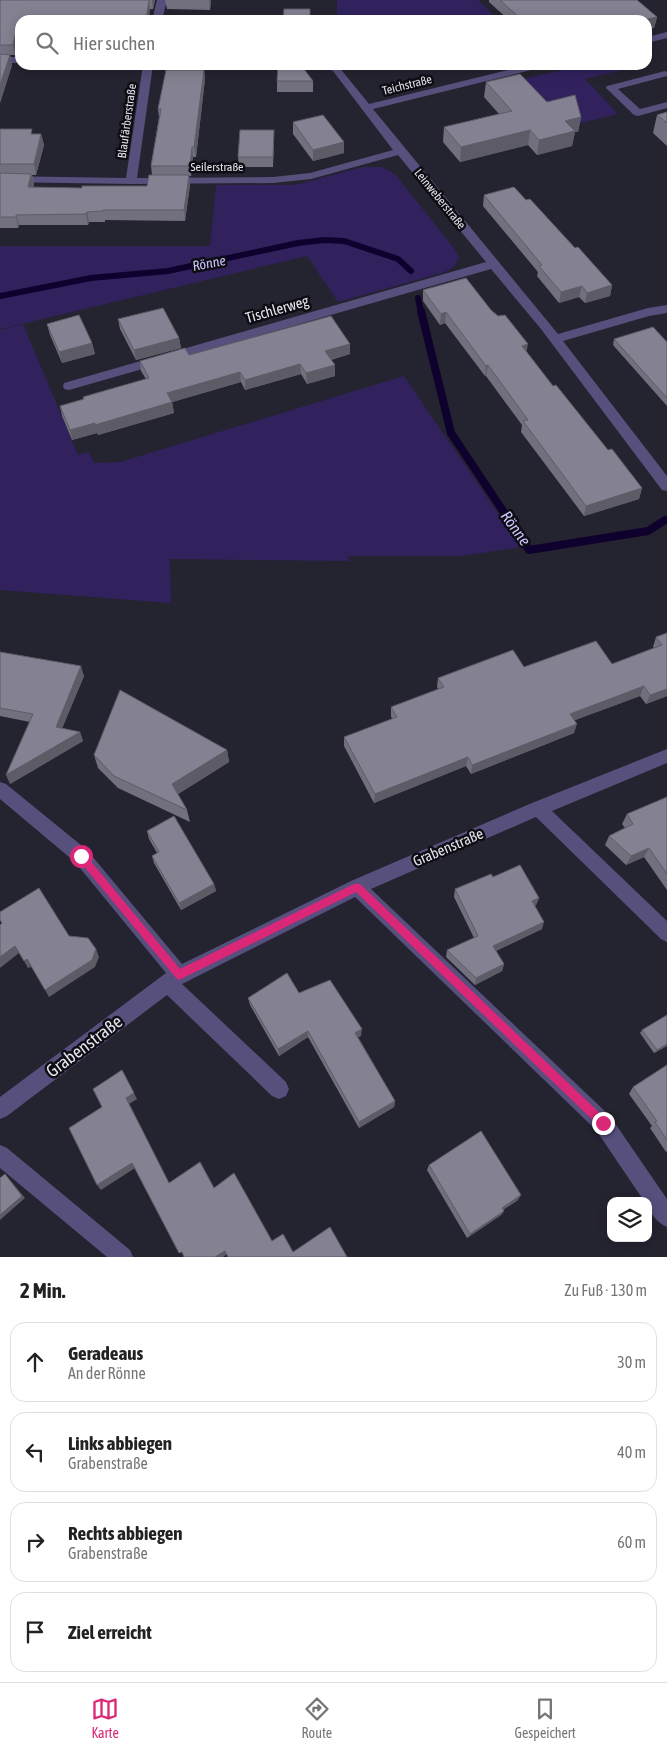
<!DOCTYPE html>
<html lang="de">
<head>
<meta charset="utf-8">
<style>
  :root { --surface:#fff; --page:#f6f6f6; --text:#222; --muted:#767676; --line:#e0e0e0; --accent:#db2777 }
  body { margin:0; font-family:"Asap Condensed",sans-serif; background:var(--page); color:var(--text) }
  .controls { position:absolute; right:15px; bottom:15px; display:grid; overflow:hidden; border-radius:10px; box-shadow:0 2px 12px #0003 }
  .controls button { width:45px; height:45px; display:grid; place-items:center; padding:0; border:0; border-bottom:1px solid var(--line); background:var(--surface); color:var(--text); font:25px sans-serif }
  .stop { position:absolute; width:15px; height:15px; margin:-11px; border:4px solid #db2777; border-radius:50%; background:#fff }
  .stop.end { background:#db2777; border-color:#fff; box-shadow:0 1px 5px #0008 }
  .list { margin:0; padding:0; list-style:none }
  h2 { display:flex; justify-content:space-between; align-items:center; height:65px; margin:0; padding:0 20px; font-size:21px }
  h2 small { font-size:16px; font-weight:400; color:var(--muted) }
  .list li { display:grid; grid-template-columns:32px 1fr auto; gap:15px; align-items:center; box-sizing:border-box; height:80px; margin:0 10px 10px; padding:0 10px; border:1px solid var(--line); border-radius:15px }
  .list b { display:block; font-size:19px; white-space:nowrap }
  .list p { margin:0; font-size:16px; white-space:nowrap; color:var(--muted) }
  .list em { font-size:16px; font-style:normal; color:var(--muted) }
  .icon { flex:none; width:28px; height:28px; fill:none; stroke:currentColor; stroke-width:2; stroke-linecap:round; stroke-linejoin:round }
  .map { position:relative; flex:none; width:667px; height:1257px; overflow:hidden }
  .search { position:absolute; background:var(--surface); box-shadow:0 2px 12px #0003; left:15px; right:15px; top:15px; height:55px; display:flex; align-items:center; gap:12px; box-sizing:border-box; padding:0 18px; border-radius:15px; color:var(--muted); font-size:19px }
  .sheet { height:425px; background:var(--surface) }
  nav { display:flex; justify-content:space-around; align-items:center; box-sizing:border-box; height:70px; border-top:1px solid var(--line); background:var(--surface); font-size:14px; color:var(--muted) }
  nav a { display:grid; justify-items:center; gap:2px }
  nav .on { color:var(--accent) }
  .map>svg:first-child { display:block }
</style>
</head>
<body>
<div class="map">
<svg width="667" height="1257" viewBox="0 0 667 1257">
  <rect width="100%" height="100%" fill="#242330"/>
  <path fill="#31225e" d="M337,0H478L497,19L337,20Z
    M585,65H643L585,79L618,114L564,127L519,80Z
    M363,167H382L395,174L456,251L459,257L455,266L445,272L338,302L307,256L0,329V246H210L216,185H295Z
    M23,324L78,455L89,452L94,463L120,462L404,376L521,547L461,556H348L350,561L170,559L171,603L0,590V330Z"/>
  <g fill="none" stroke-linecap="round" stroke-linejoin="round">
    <path stroke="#0f012d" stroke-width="6" d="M0,296L91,278L168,271L298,243L324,240L344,241L398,259L411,271
      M418,298L421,312"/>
    <path stroke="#0f012d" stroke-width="8" d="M421,311L451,433L529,550L648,531L665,520"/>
    <path fill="#57507d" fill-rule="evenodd" d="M157,0H167L162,20H152Z
      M667,32V38L647,43V37Z
      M0,57H20V63H0Z
      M143,65H153L137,178L273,177L310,173L393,150L333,71L316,65L339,67L369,104L528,65H545L543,67L373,109L558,334L648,308L667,305V313L649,316L563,341L667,476V491L662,490L541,329L491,269L69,390L64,389L63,386L64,383L486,262L398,155L311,179L273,183L131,184L0,182V176L126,178Z
      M665,71L667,72V76L618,89L640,109L667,102V108L638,116L634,115L606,88L607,86Z
      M667,749V763L552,811L667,921V942L661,939L536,817L371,889L610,1116L667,1199V1227C657,1223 648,1212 648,1201H644L596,1130L355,897L182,984L286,1082L289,1089L286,1096L279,1099L272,1096L167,995L7,1116L0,1119V1097L166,973L75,862L0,799V782L6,784L87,850L182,964L351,881L532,803Z
      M0,1145L7,1148L130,1250L133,1257H107L0,1168Z"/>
  </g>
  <path fill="#72707e" d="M0,0H155L153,9L20,20V46H18L15,55H10L12,65L0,103Z
    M165,0H211L210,10L167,9Z
    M489,0H637L657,17L654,28L647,20H509L489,2Z
    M204,70L205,79L196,157H193L191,176H189L190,185L185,221L105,220V222H89L88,225H19L18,228H0V129L33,134H41L44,145L36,175H32L34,184L33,188H82L147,186L152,175L151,166L159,117L158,109Z
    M277,81H313V92H277Z
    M486,82L547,102L581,117L578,132H575L572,146L537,155L528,145L460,162L443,142L444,127L499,114L484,97Z
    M667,112V146L653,133L657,115Z
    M293,122L344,153L313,161L293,134Z
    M274,141L273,167H239L238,157Z
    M484,195L526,200L612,285L610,296L585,303L579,297L559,303L537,276L538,272L483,206Z
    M423,290L491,310L527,352L553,386L608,450L642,488L639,499L584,516L521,432L522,425L486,376H485L445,323L440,325L423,301Z
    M118,319L179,338L181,348L136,360L120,329Z
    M47,324L92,343L95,354L62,363L50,335Z
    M614,339L667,342V406L613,345Z
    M350,354L331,360L335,365V376L307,384L301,374L245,390L241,382L172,402L174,413L98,435L97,433L72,440L62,416L60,406L84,400L83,397L146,379L141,371L140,361L189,355Z
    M667,633V696L646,704L640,696L575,720L574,733L471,774L466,766L374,803L344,746V737L392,719L391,716V707L438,689L437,687L438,678L524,667L612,664L654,648L653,647L656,637Z
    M0,652L84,676L62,728L80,732L83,741L10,784L30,722L0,716Z
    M227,750L229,762L178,794L187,810L190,822L118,788L98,768L94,755Z
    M667,797V890L644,857L626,865L605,845L609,836L625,828L622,824L627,814Z
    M147,831L214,884L216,891L181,910L154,863L152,856L157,853L149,839Z
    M493,877L539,898L536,905L535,906L542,929L496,951L504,964L502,971L475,985L446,957L447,950L474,938L454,897L455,889Z
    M299,993L361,1036L358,1037L395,1101L394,1107L359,1128L308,1037L279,1056L250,1005L248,998Z
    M667,1015V1046L654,1053L640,1033L642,1030Z
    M667,1065V1151L666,1152L650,1128L652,1126L629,1094L633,1087Z
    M429,1165L518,1200L503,1210L504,1211L501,1215L467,1238L427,1170Z"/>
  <path fill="#5c5b66" d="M149,0L150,9L149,20H146Z
    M152,0H155L153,9Z
    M209,0H211L210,10Z
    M657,17L654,28L647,29V20H643Z
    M15,35L18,46L15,55L13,45Z
    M10,55L12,65L0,103V85Z
    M204,70L205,79L196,157L194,147Z
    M581,117L578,132H575L572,146L537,155L539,140L565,121Z
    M530,130L528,145L460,162L461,147Z
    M41,134L44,145L36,175L34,164Z
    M344,142V153L313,161V150Z
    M192,147L193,157L191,176L190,166Z
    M31,174L34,184L30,198L28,187Z
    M189,175L190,185L185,221L184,210Z
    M87,212L89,222L88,225L86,214Z
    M16,215L19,225L18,228L16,217Z
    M612,285L610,296L585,303L587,293Z
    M582,286L579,297L559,303L561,292Z
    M446,312L445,323L440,325L441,314Z
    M179,338L181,348L136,360L134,350Z
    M92,343L95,354L62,363L59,352Z
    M350,344V354L325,361V351Z
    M528,344L526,355L522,346Z
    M300,364L301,374L245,390V380Z
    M335,365V376L307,384L306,373Z
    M488,365L486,376H485L486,366Z
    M240,372L241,382L169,403L167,393Z
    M172,402L174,413L98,435L95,425Z
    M95,423L97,433L72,440L70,430Z
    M642,488L639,499L584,516L586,506Z
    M81,666L84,676L59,736L56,727Z
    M644,686L640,696L567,723L570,714Z
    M667,689V696L646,704L650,695Z
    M577,724L574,733L471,774L472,765Z
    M80,732L83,741L10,784L6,775Z
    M227,750L229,762L175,796L172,784Z
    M468,757L466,766L374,803L375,794Z
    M649,848L644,857L626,865L631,856Z
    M214,884L216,891L181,910L179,903Z
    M539,898L536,905L529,908L532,901Z
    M544,922L542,929L491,953L493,946Z
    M15,946L19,953L0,968V957Z
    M96,949L99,957L95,967L49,997L45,990Z
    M27,959L31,967L28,968L24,961Z
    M504,964L502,971L475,985L476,978Z
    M362,1029L361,1036L355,1039V1033Z
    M308,1031V1037L279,1056L278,1049Z
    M667,1044V1046L654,1053L657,1050Z
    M134,1093L137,1099L129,1104L126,1098Z
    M395,1101L394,1107L359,1128V1122Z
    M132,1163L135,1168L101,1190L97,1185Z
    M5,1174L25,1198L0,1220V1215Z
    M521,1195L518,1200L499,1212L502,1208Z
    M504,1211L501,1215L467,1238L470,1234Z
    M225,1251L227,1254L223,1257H215Z"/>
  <path fill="#848292" stroke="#5c5b66" d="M0,0H149L146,20H20V35H15L13,45H0Z
    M500,0H637L657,17L643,20H522Z
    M284,9H310V20H283Z
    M0,54L10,55L0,85Z
    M278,65H301L313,81H277Z
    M166,70H204L194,147H192L190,166H151L161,109H158Z
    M520,74L547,102L575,95L581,117L565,121L575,131L539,140L530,130L461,147L444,127L512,111L486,82Z
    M667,112V123L657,115Z
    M323,115L344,142L313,150L293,122Z
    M0,129H32L31,134H41L34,164H0Z
    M240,130H274L273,157H238Z
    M0,173L31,174L28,187L82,188V186H147L149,175H189L184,210H103V211L87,212L86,214L16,215V217H0Z
    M514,187L526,200L530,199L575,248L578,247L612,285L587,293L582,286L561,292L539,266L542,265L484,195Z
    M466,278L491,310L498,316L505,315L528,344L522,346L553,386L556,385L608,450L612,449L642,488L586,506L523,421L528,420L488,365L486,366L446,312L441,314L423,290Z
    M163,308L179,338L134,350L118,319Z
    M79,315L92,343L59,352L47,324Z
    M331,316L350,344L325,351L335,365L306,373L300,364L245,380L240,372L167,393L172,402L95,425V423L70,430L60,406L84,399L83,397L149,378L140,361L185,348L189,355Z
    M653,327L667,342V398L614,339Z
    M667,633V689L650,695L644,686L570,714L577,724L472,765L468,757L375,794L344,737L397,717L391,707L444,687L438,678L513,650L524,667L596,641L612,664L662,645L656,637Z
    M0,652L81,666L56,727L80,732L6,775L33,714L0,708Z
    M120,690L227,750L172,784L187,810L114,776L94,755Z
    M667,797V874L649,848L631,856L609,836L633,824L627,814Z
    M174,816L214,884L179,903L152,856L159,852L147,831Z
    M520,865L539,898L532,901L544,922L493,946L504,964L476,978L447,950L478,936L455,889L491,874L493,877Z
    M39,888L69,936L88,938L96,949L92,960L45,990L27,959L24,961L15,946L0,957V925L2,923L0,920V912Z
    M287,973L299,993L330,980L362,1029L355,1033L395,1101L359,1122L308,1031L278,1049L248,998Z
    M667,1015V1044L657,1050L642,1030Z
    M667,1065V1140L655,1122L657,1121L633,1087Z
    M122,1070L134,1093L126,1098L169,1183L200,1162L214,1188L234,1173L272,1241L283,1234L293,1252L330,1227L347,1257H228L225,1251L215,1257H184L182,1252L179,1253L132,1163L97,1185L69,1128L102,1107L93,1089Z
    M481,1131L521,1195L502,1208L504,1211L470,1234L429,1165Z
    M5,1174L22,1196L0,1215V1178Z"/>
  <path fill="#db2777" d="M81,852L84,853L180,969L354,884H360L607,1120L609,1123L607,1127L603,1129L600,1127L356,892L179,980L176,978L78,859L76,856Z"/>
  <g text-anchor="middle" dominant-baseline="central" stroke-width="5" stroke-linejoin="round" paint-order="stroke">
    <g font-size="12" fill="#e4e3ec" stroke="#0e0d13">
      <text transform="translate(407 85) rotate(-14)">Teichstraße</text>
      <text transform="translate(127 121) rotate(-82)">Blaufärberstraße</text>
      <text x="217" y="167">Seilerstraße</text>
      <text transform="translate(440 199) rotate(51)">Leinweberstraße</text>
    </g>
    <g font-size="14" font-style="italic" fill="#ccc4fe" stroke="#0e0d13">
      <text transform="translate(209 263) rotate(-11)">Rönne</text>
    </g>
    <g font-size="15" fill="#e4e3ec" stroke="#0e0d13">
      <text transform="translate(277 309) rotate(-16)">Tischlerweg</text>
      <text transform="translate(448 847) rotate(-23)">Grabenstraße</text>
    </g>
    <g font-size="16" font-style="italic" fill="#ccc4fe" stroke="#0e0d13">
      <text transform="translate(516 528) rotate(54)">Rönne</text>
    </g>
    <g font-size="18" fill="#e4e3ec" stroke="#0e0d13">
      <text transform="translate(84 1046) rotate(-37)">Grabenstraße</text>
    </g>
  </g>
</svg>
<div class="controls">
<button><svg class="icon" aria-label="layers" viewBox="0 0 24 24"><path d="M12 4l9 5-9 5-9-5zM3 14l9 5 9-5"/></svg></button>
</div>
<div class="stop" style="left:81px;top:856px"></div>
<div class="stop end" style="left:603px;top:1123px"></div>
<div class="search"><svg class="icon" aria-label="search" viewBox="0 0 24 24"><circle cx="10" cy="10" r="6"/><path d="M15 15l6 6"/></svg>Hier suchen</div>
</div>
<section class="sheet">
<h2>2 Min.<small>Zu Fuß · 130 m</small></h2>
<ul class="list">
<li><svg class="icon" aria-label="ahead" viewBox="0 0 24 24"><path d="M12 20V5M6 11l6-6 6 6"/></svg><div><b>Geradeaus</b><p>An der Rönne</p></div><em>30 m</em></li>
<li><svg class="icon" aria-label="left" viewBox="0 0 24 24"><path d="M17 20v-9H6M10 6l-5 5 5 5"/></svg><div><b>Links abbiegen</b><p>Grabenstraße</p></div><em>40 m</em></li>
<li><svg class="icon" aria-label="right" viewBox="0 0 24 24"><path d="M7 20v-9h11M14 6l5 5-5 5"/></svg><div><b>Rechts abbiegen</b><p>Grabenstraße</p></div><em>60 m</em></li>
<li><svg class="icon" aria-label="arrive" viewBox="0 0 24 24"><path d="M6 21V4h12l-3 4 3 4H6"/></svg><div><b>Ziel erreicht</b></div></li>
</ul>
</section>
<nav>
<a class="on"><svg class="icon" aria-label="map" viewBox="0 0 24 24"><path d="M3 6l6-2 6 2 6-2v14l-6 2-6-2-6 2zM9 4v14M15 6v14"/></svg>Karte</a>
<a><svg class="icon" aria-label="directions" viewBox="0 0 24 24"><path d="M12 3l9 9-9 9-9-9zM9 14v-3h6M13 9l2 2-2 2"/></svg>Route</a>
<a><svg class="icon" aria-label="saved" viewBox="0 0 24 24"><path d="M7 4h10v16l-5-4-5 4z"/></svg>Gespeichert</a>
</nav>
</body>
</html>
